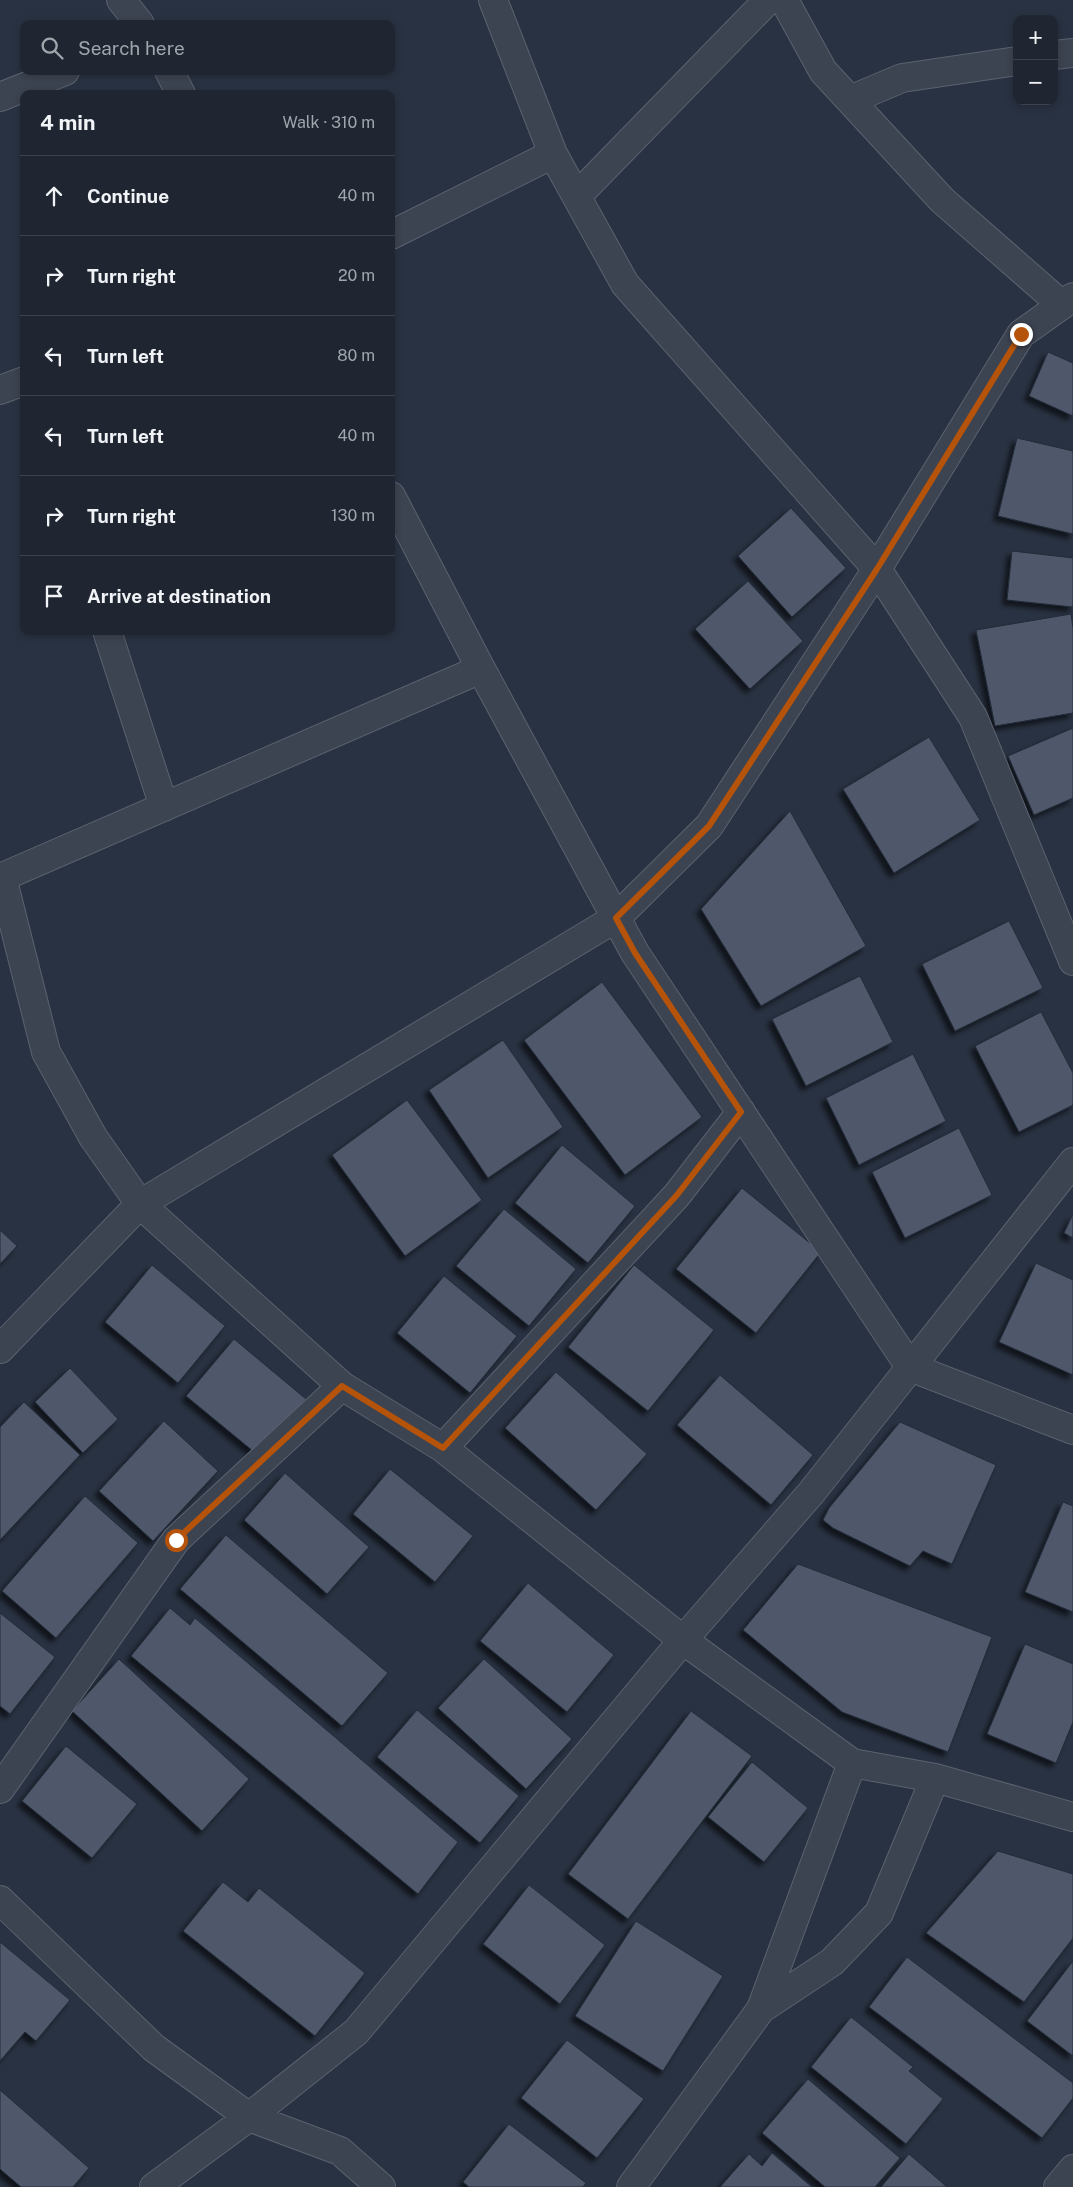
<!DOCTYPE html>
<html lang="en">
<head>
<meta charset="utf-8">
<style>
  :root { --surface:#1f2632; --page:#272e3a; --text:#f1f3f6; --muted:#a1a5ac; --line:#3c434d }
  body { margin:0; font-family:"Public Sans",sans-serif; background:var(--page); color:var(--text) }
  .controls { position:absolute; right:15px; top:15px; display:grid; overflow:hidden; border-radius:10px; box-shadow:0 2px 8px #0003 }
  .controls button { width:45px; height:45px; display:grid; place-items:center; padding:0; border:0; border-bottom:1px solid var(--line); background:var(--surface); color:var(--text); font:25px sans-serif }
  .stop { position:absolute; width:15px; height:15px; margin:-11px; border:4px solid #b45309; border-radius:50%; background:#fff }
  .stop.end { background:#b45309; border-color:#fff; box-shadow:0 1px 5px #0008 }
  .list { margin:0; padding:0; list-style:none }
  h2 { display:flex; justify-content:space-between; align-items:center; height:65px; margin:0; padding:0 20px; font-size:21px }
  h2 small { font-size:16px; font-weight:400; color:var(--muted) }
  .list li { display:grid; grid-template-columns:32px 1fr auto; gap:15px; align-items:center; box-sizing:border-box; height:80px; padding:0 20px; border-top:1px solid var(--line) }
  .list b { display:block; font-size:19px; white-space:nowrap }
  .list em { font-size:16px; font-style:normal; color:var(--muted) }
  .icon { flex:none; width:28px; height:28px; fill:none; stroke:currentColor; stroke-width:2; stroke-linecap:round; stroke-linejoin:round }
  .map { position:relative; flex:none; width:1073px; height:2187px; overflow:hidden }
  .search { position:absolute; background:var(--surface); box-shadow:0 2px 8px #0003; left:20px; top:20px; width:375px; height:55px; display:flex; align-items:center; gap:12px; box-sizing:border-box; padding:0 18px; border-radius:10px; color:var(--muted); font-size:19px }
  .panel { position:absolute; background:var(--surface); box-shadow:0 2px 8px #0003; left:20px; top:90px; width:375px; height:545px; border-radius:10px }
  .map>svg:first-child { display:block }
</style>
</head>
<body>
<div class="map">
<svg width="1073" height="2187" viewBox="0 0 1073 2187">
  <defs>
    <filter id="shadow"><feDropShadow dx="-4.5" dy="4.5" stdDeviation="2.5" flood-color="#0009"/></filter>
  </defs>
  <rect width="100%" height="100%" fill="#293242"/>
  <path fill="#4f596a" stroke="#232b39" filter="url(#shadow)" d="M1048,352L1073,363V416L1029,396Z
    M1017,438L1073,451V534L998,516Z
    M791,508L846,568L792,617L738,556Z
    M1012,551L1073,558V607L1007,600Z
    M748,581L803,641L750,689L695,629Z
    M1071,614L1073,628V713L995,726L976,630Z
    M1073,728V798L1034,815L1008,756Z
    M929,737L980,820L894,873L843,789Z
    M790,811L866,946L761,1006L701,909Z
    M1009,921L1043,988L955,1031L922,964Z
    M860,976L893,1042L806,1086L772,1019Z
    M602,982L702,1117L625,1175L524,1040Z
    M1041,1012L1073,1073V1105L1019,1132L975,1046Z
    M503,1040L563,1127L488,1178L429,1090Z
    M913,1054L946,1121L859,1165L826,1098Z
    M407,1100L482,1200L405,1256L332,1155Z
    M959,1128L992,1195L905,1238L872,1172Z
    M562,1145L635,1206L588,1263L515,1203Z
    M742,1188L821,1252L756,1333L676,1269Z
    M504,1209L576,1269L529,1326L456,1266Z
    M1073,1214V1238L1064,1233Z
    M0,1230L17,1246L0,1264Z
    M1036,1263L1073,1280V1375L999,1342Z
    M152,1265L225,1326L178,1383L105,1322Z
    M634,1265L714,1330L648,1411L568,1347Z
    M444,1276L517,1336L470,1393L397,1333Z
    M234,1339L306,1399L259,1456L186,1396Z
    M70,1368L118,1419L83,1453L35,1402Z
    M556,1372L647,1454L596,1510L505,1428Z
    M720,1375L813,1455L771,1505L677,1425Z
    M24,1402L80,1455L0,1540V1427Z
    M164,1421L218,1471L153,1541L99,1491Z
    M900,1422L996,1465L952,1564L923,1551L910,1566L833,1528L823,1520L829,1508Z
    M390,1469L473,1536L435,1582L353,1514Z
    M285,1473L369,1547L327,1594L244,1520Z
    M85,1496L138,1543L56,1638L2,1591Z
    M1063,1502L1073,1506V1612L1025,1592Z
    M226,1535L388,1673L342,1726L180,1589Z
    M798,1564L992,1637L948,1752L842,1712L743,1630Z
    M528,1583L614,1655L567,1712L480,1641Z
    M170,1608L190,1625L195,1618L458,1842L418,1894L131,1656Z
    M0,1613L55,1657L10,1714L0,1706Z
    M1025,1644L1073,1664V1722L1056,1763L987,1734Z
    M119,1659L249,1779L202,1831L72,1711Z
    M484,1659L572,1739L526,1789L438,1708Z
    M417,1710L519,1796L480,1843L377,1757Z
    M691,1711L752,1756L628,1919L568,1874Z
    M66,1746L137,1804L92,1858L22,1801Z
    M752,1762L808,1808L764,1862L708,1817Z
    M998,1851L1073,1874V1938L1024,2002L926,1933Z
    M223,1882L248,1902L259,1888L365,1973L315,2036L183,1931Z
    M529,1885L605,1945L560,2004L483,1944Z
    M636,1921L723,1976L663,2071L575,2016Z
    M0,1942L70,2000L36,2041L25,2032L0,2061Z
    M907,1957L1073,2083V2098L1042,2138L869,2007Z
    M1073,1961V2056L1027,2021Z
    M851,2017L913,2067L909,2071L943,2099L906,2144L811,2067Z
    M567,2040L644,2099L597,2158L521,2098Z
    M808,2079L900,2158L875,2187H825L762,2133Z
    M0,2090L89,2168L73,2187H21L0,2169Z
    M509,2124L586,2183L583,2187H469L463,2182Z
    M772,2153L812,2187H720L749,2154L762,2166Z
    M909,2154L947,2187H881Z"/>
  <g fill="none" stroke-linecap="round" stroke-linejoin="round">
    <defs>
      <path id="minor" d="M121,0L140,24
        M493,0L553,154L625,284L877,569L973,717L1073,961
        M784,0L823,71L942,200L1062,305
        M1054,55L1073,53
        M169,71L181,94
        M0,97L65,71
        M850,100L902,78L1017,61
        M577,196L768,0
        M391,235L553,154
        M0,390L24,381
        M391,496L481,669L635,953L910,1367L1073,1430
        M107,631L164,807
        M2,877L46,1052L93,1137L140,1204L342,1386L443,1448L683,1640L852,1763L935,1778L1073,1817
        M0,878L481,669
        M0,1349L140,1204L616,918L709,826L877,569L1021,334L1073,297
        M443,1448L677,1195L741,1112
        M0,1789L176,1540L342,1386
        M0,1900L154,2048L249,2117L340,2151L381,2187
        M761,2009L832,1962L879,1913L935,1778
        M154,2187L249,2117L356,2032L683,1640L811,1493L1073,1162
        M631,2187L761,2009L852,1763
        M1058,2187L1073,2169"/>
    </defs>
    <use href="#minor" stroke="#5b626f" stroke-width="30"/>
    <use href="#minor" stroke="#3d4451" stroke-width="28"/>
  </g>
  <g fill="none" stroke-linecap="round" stroke-linejoin="round">
    <path stroke="#b45309" stroke-width="6" d="M176,1540L342,1386L443,1448L677,1195L741,1112L635,953L616,918L709,826L877,569L1021,334"/>
  </g>
</svg>
<div class="controls">
<button>+</button>
<button>−</button>
</div>
<div class="stop" style="left:176px;top:1540px"></div>
<div class="stop end" style="left:1021px;top:334px"></div>
<div class="search"><svg class="icon" aria-label="search" viewBox="0 0 24 24"><circle cx="10" cy="10" r="6"/><path d="M15 15l6 6"/></svg>Search here</div>
<section class="panel">
<h2>4 min<small>Walk · 310 m</small></h2>
<ul class="list">
<li><svg class="icon" aria-label="ahead" viewBox="0 0 24 24"><path d="M12 20V5M6 11l6-6 6 6"/></svg><div><b>Continue</b></div><em>40 m</em></li>
<li><svg class="icon" aria-label="right" viewBox="0 0 24 24"><path d="M7 20v-9h11M14 6l5 5-5 5"/></svg><div><b>Turn right</b></div><em>20 m</em></li>
<li><svg class="icon" aria-label="left" viewBox="0 0 24 24"><path d="M17 20v-9H6M10 6l-5 5 5 5"/></svg><div><b>Turn left</b></div><em>80 m</em></li>
<li><svg class="icon" aria-label="left" viewBox="0 0 24 24"><path d="M17 20v-9H6M10 6l-5 5 5 5"/></svg><div><b>Turn left</b></div><em>40 m</em></li>
<li><svg class="icon" aria-label="right" viewBox="0 0 24 24"><path d="M7 20v-9h11M14 6l5 5-5 5"/></svg><div><b>Turn right</b></div><em>130 m</em></li>
<li><svg class="icon" aria-label="arrive" viewBox="0 0 24 24"><path d="M6 21V4h12l-3 4 3 4H6"/></svg><div><b>Arrive at destination</b></div></li>
</ul>
</section>
</div>
</body>
</html>
